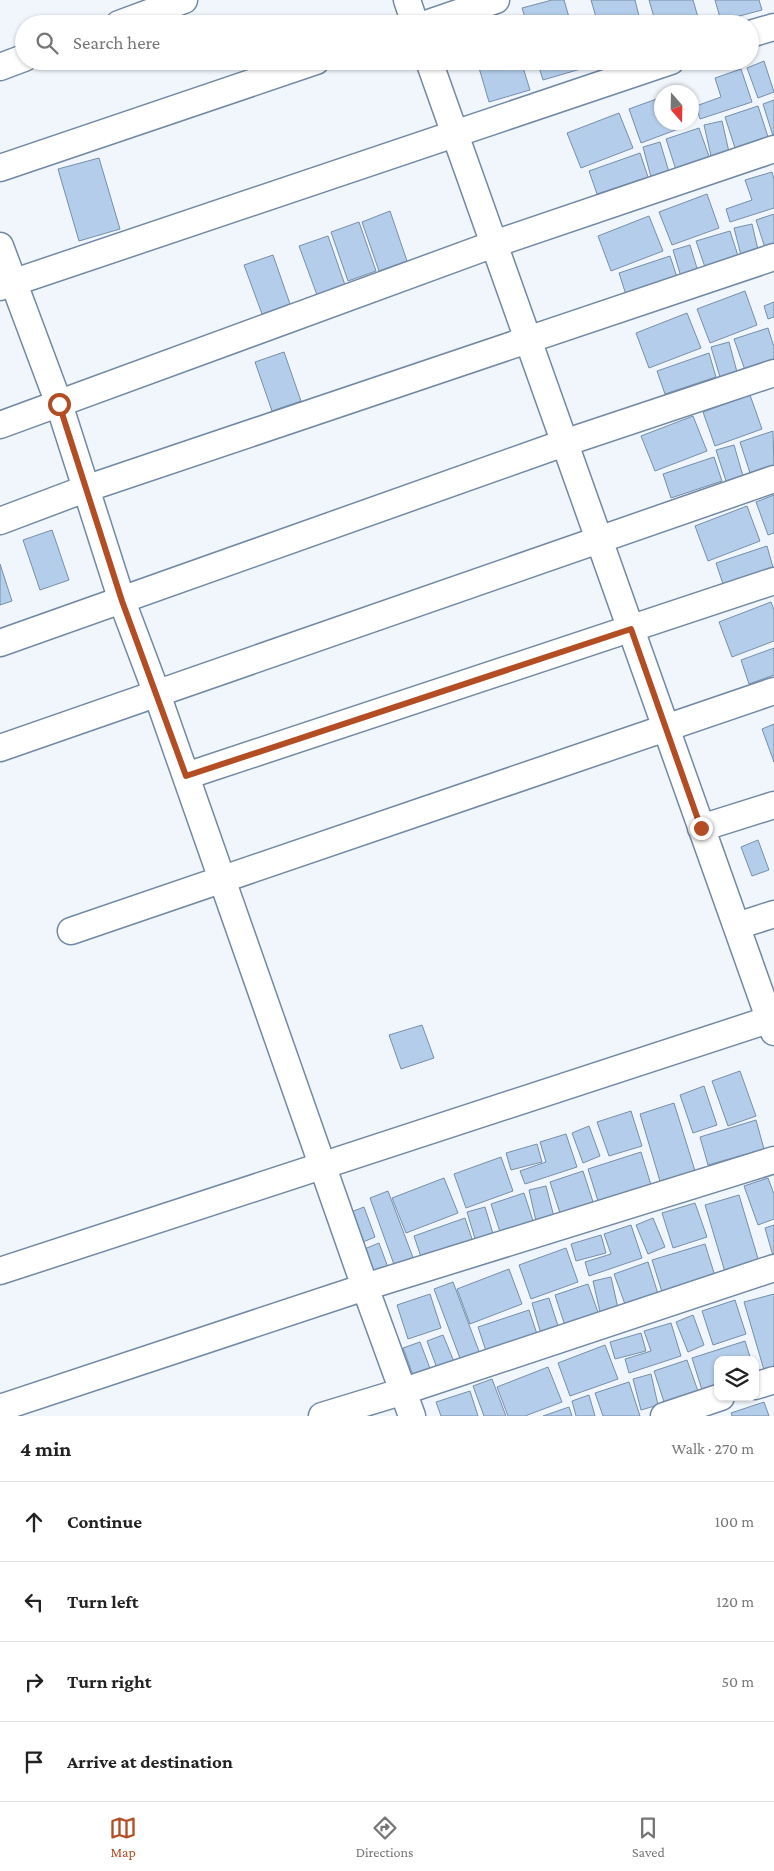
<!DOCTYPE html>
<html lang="en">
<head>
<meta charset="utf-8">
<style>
  :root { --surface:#fff; --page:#f2f2f2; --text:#222; --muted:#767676; --line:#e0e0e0; --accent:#b34d23 }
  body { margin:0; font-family:"Crimson Pro",serif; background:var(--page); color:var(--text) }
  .controls { position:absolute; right:15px; bottom:15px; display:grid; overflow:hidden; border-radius:10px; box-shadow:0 1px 4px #0004 }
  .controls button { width:45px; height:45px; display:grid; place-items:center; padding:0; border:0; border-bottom:1px solid var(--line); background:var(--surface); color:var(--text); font:25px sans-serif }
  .compass { position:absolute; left:654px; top:85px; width:45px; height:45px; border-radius:50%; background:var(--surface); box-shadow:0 1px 4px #0004; rotate:160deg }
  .stop { position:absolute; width:15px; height:15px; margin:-11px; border:4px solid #b34d23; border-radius:50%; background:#fff }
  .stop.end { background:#b34d23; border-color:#fff; box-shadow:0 1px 5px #0008 }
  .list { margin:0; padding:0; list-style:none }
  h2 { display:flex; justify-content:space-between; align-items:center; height:65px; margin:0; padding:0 20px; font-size:21px }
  h2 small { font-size:16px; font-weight:400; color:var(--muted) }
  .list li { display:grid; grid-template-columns:32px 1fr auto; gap:15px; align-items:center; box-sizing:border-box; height:80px; padding:0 20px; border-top:1px solid var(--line) }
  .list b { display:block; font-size:19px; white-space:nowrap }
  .list em { font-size:16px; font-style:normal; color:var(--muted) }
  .icon { flex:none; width:28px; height:28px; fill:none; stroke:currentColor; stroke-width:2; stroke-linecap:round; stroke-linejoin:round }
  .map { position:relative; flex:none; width:774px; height:1416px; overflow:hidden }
  .search { position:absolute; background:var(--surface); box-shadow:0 1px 4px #0004; left:15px; right:15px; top:15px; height:55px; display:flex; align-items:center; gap:12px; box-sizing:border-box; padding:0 18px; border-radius:28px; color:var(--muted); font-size:19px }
  .sheet { height:385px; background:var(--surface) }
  nav { display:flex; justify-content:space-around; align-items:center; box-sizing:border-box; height:70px; border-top:1px solid var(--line); background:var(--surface); font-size:14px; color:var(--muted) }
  nav a { display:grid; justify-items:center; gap:2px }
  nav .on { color:var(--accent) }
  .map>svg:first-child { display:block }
</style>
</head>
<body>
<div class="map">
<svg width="774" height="1416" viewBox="0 0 774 1416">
  <rect width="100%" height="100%" fill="#f1f6fc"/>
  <path fill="#b3cdea" stroke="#768faa" d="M552,0H564L571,24H527L522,8Z
    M591,0H635L641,24H598Z
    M649,0H693L700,24H656Z
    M715,0H759L762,10L721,21Z
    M509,18L511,24H491Z
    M477,61H521L530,90L489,102Z
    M537,61H582L584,68L543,80Z
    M764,61L774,92L758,98L747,68Z
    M741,69L752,102L700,119L696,106L721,97L715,78Z
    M662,97V122H688L689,125L641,143L629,109Z
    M774,100V136H773L763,104Z
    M758,106L769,140L736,151L725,117Z
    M619,113L633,148L581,168L567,133Z
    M722,121L729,152L711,156L704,125Z
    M699,128L711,162L677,173L666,139Z
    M660,142L669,172L651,177L643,147Z
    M640,153L648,177L597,194L589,171Z
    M99,158L120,229L79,241L58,169Z
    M772,172L774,179V208L730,222L726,209L752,200L745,180Z
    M707,194L719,228L672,245L659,212Z
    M390,211L407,261L379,271L362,222Z
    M774,214V252L767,254L756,220Z
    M649,216L663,251L611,271L598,236Z
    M359,222L376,271L348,281L331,232Z
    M752,224L759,254L742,259L734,228Z
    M730,231L741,265L708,276L696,241Z
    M328,236L345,285L317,295L299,246Z
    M690,245L699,275L682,280L673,250Z
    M273,255L290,304L262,314L244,265Z
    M670,256L678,280L627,298L619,273Z
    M745,291L757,325L710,343L697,309Z
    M774,302V317L768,319L764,306Z
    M687,313L701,348L649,368L636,333Z
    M768,328L774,347V363L746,373L734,339Z
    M729,342L737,372L720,377L711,347Z
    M284,352L301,401L272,411L255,362Z
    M709,353L716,377L665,394L657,371Z
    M750,395L762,429L715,446L703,412Z
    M693,416L707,451L655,471L641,436Z
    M773,431L774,469L751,476L740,442Z
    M734,445L743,476L726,481L716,450Z
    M714,457L722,481L671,498L663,474Z
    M774,495V533L768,535L756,502Z
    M747,506L760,541L708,561L695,526Z
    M52,530L69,580L40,590L23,540Z
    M767,546L774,571L724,587L716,563Z
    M0,564L12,601L0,605Z
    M771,602L774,610V641L732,657L719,622Z
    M774,648V675L749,684L741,660Z
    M774,724V762L762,729Z
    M758,840L769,870L752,876L741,847Z
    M422,1025L434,1058L401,1069L389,1035Z
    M740,1071L756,1116L728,1126L712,1081Z
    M704,1086L717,1125L693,1133L680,1095Z
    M674,1103L695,1171L660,1181L640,1114Z
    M631,1111L642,1146L609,1156L597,1122Z
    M756,1120L764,1149L708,1165L700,1137Z
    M589,1126L600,1156L583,1163L572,1133Z
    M566,1134L577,1167L525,1184L520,1171L546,1162L540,1142Z
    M537,1144L542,1162L511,1170L506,1153Z
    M641,1152L651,1185L598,1201L588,1169Z
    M501,1157L513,1191L466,1208L454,1174Z
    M583,1171L594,1205L561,1216L550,1182Z
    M444,1178L458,1213L406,1233L392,1198Z
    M768,1178L774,1194V1219L758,1225L744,1186Z
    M546,1186L554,1217L536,1221L529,1190Z
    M388,1191L415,1263L396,1270L370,1198Z
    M524,1193L535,1227L502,1238L491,1204Z
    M739,1195L759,1262L725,1272L705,1205Z
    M695,1203L707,1237L673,1248L662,1213Z
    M364,1207L375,1237L358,1244L346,1214Z
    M485,1207L494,1237L476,1242L467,1212Z
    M465,1218L473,1242L422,1260L414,1236Z
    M653,1218L665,1247L648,1254L636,1225Z
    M631,1225L642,1258L589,1276L585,1262L611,1254L604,1234Z
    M774,1225V1256H773L765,1228Z
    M601,1235L606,1253L576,1261L571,1244Z
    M379,1243L390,1273L373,1279L362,1250Z
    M705,1244L715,1276L662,1292L652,1260Z
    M566,1248L578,1282L531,1299L519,1265Z
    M648,1262L659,1297L626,1307L614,1274Z
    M509,1269L522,1304L470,1324L457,1289Z
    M611,1277L618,1308L600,1312L593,1281Z
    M453,1282L480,1354L461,1361L434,1289Z
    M588,1284L600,1318L566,1329L555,1295Z
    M430,1294L441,1328L408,1339L397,1305Z
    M774,1294V1367L764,1370L744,1302Z
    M549,1298L559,1329L541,1334L532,1303Z
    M735,1300L746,1334L713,1345L702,1311Z
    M529,1310L537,1334L486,1351L478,1327Z
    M693,1315L704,1345L688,1352L676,1322Z
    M671,1323L681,1356L629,1373L625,1359L651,1351L644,1331Z
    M641,1333L646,1351L615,1359L610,1342Z
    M443,1335L455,1364L438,1371L427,1341Z
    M745,1341L751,1360H718V1385L702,1390L692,1358Z
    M420,1342L431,1371L414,1378L403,1348Z
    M605,1345L618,1379L570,1396L558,1363Z
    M687,1360L699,1394L665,1405L654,1371Z
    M548,1367L562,1402L525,1416H508L497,1387Z
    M651,1374L658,1405L641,1410L633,1379Z
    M492,1379L506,1416H484L473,1386Z
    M629,1382L640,1416H603L595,1393Z
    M470,1391L478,1416H441L436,1402Z
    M589,1395L595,1416H576L572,1401Z
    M764,1402L769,1416H732L731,1413Z
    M569,1407L572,1416H543Z"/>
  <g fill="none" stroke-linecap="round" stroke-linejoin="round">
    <defs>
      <path id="minor" d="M407,0L415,24
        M119,24L184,0
        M426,24L496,0
        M750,34L774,27
        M429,61L774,1032
        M0,67L24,58
        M0,168L316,61
        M0,246L59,404L122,601L157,694L365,1287L412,1416
        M0,287L671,61
        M0,425L494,244L774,149
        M0,521L85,489L774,257
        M0,643L564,443L774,373
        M0,748L774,479
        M186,776L774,581
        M701,828L774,805
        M737,926L774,914
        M71,931L774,691
        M0,1271L774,1018
        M755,1386L774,1380
        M0,1408L365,1287L774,1160
        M322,1416L404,1391L774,1268
        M664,1416L721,1397"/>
    </defs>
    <use href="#minor" stroke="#7189a4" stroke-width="29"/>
    <use href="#minor" stroke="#fff" stroke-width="26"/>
  </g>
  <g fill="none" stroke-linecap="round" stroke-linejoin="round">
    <path stroke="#b34d23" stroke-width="6" d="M59,404L122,601L186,776L631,629L701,828"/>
  </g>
</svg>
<div class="controls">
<button><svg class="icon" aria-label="layers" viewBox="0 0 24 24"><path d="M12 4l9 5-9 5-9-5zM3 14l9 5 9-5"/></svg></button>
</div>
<svg class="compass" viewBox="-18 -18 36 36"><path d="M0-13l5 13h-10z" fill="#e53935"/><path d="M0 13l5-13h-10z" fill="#767676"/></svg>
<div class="stop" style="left:59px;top:404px"></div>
<div class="stop end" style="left:701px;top:828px"></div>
<div class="search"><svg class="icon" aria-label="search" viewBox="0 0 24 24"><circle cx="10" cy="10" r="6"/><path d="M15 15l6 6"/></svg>Search here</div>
</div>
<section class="sheet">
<h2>4 min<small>Walk · 270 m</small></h2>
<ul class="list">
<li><svg class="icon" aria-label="ahead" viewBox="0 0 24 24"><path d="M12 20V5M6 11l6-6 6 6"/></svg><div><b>Continue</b></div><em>100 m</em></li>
<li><svg class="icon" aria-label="left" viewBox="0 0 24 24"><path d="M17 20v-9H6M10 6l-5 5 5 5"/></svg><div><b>Turn left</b></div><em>120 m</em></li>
<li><svg class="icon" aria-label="right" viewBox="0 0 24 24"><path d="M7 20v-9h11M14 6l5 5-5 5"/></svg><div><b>Turn right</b></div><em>50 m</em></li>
<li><svg class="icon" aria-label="arrive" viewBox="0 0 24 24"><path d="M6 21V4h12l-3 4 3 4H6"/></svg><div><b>Arrive at destination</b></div></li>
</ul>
</section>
<nav>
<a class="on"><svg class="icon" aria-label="map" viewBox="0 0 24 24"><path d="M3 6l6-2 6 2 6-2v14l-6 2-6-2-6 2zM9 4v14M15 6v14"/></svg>Map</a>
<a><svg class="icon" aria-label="directions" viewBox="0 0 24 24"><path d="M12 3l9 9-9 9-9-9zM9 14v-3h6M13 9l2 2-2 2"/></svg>Directions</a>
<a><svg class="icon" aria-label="saved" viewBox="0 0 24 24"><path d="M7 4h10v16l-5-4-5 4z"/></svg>Saved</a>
</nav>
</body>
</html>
